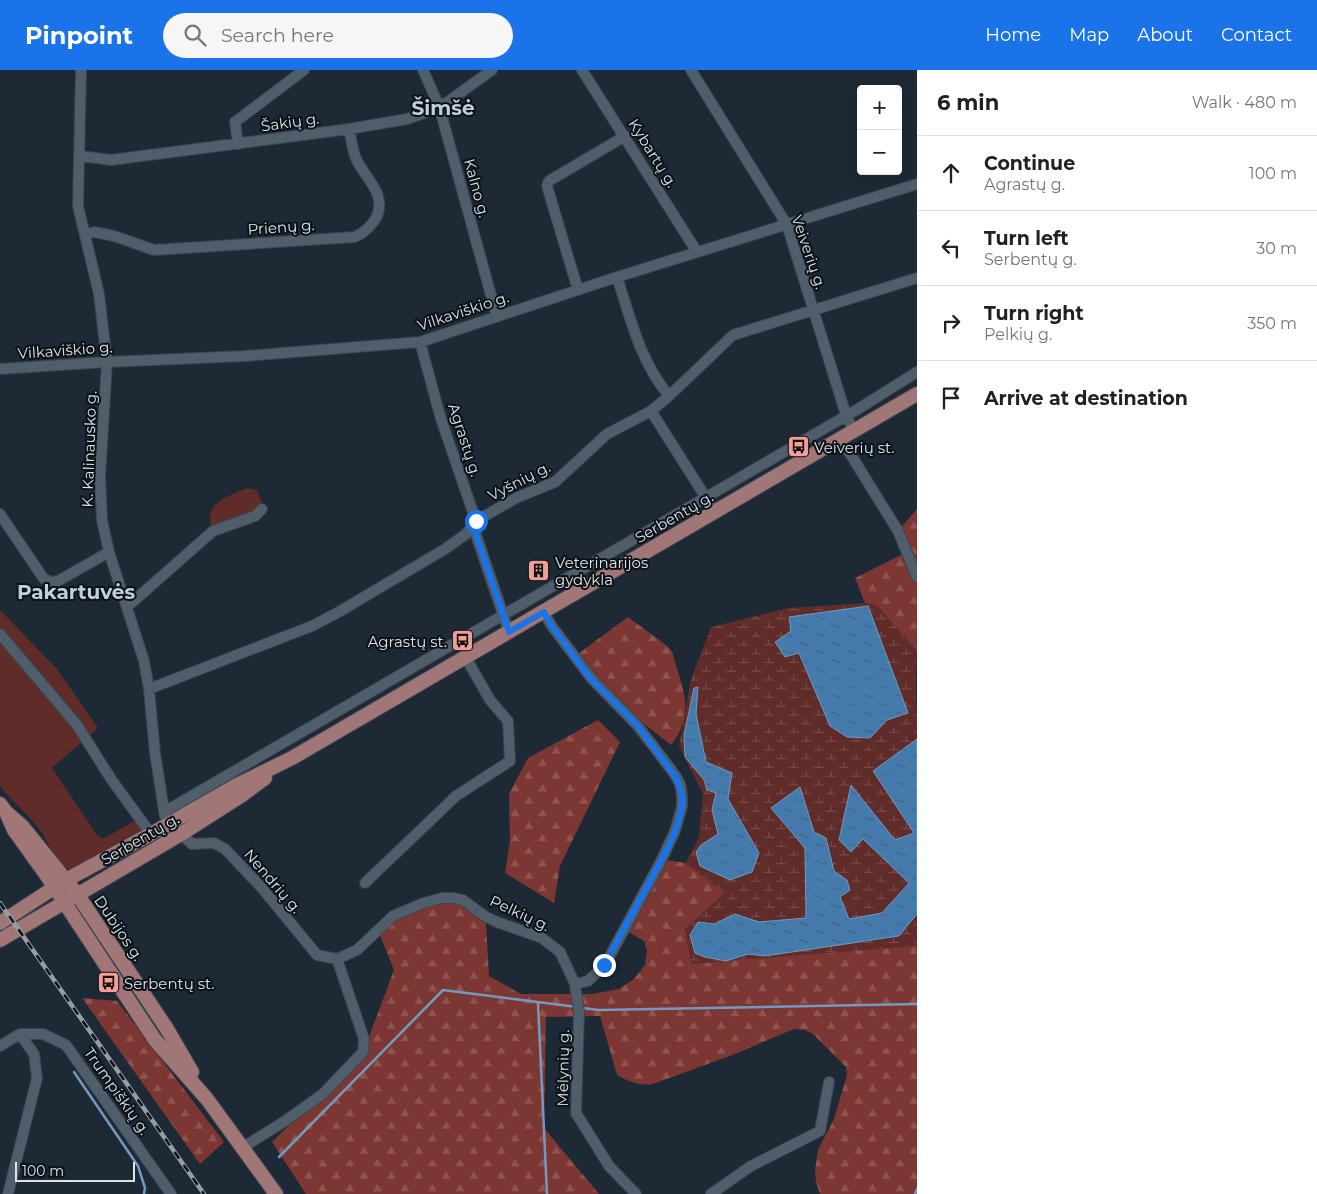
<!DOCTYPE html>
<html lang="en">
<head>
<meta charset="utf-8">
<style>
  :root { --surface:#fff; --page:#f6f6f6; --text:#202124; --muted:#757577; --line:#e0e0e0; --accent:#1a73e8 }
  body { margin:0; font-family:Montserrat,sans-serif; background:var(--page); color:var(--text) }
  .controls { position:absolute; right:15px; top:15px; display:grid; overflow:hidden; border-radius:5px; box-shadow:0 5px 20px #0002 }
  .controls button { width:45px; height:45px; display:grid; place-items:center; padding:0; border:0; border-bottom:1px solid var(--line); background:var(--surface); color:var(--text); font:25px sans-serif }
  .scale { position:absolute; left:15px; bottom:12px; width:120px; box-sizing:border-box; padding-left:5px; border:2px solid #dce4eb; border-top:0; font-size:14px; line-height:18px; white-space:nowrap; color:#dce4eb; -webkit-text-stroke:4px #0c1116; paint-order:stroke }
  .stop { position:absolute; width:15px; height:15px; margin:-11px; border:4px solid #1a73e8; border-radius:50%; background:#fff }
  .stop.end { background:#1a73e8; border-color:#fff; box-shadow:0 1px 5px #0008 }
  .list { margin:0; padding:0; list-style:none }
  h2 { display:flex; justify-content:space-between; align-items:center; height:65px; margin:0; padding:0 20px; font-size:21px }
  h2 small { font-size:16px; font-weight:400; color:var(--muted) }
  .list li { display:grid; grid-template-columns:32px 1fr auto; gap:15px; align-items:center; box-sizing:border-box; height:75px; padding:0 20px; border-top:1px solid var(--line) }
  .list b { display:block; font-size:19px; white-space:nowrap }
  .list p { margin:0; font-size:16px; white-space:nowrap; color:var(--muted) }
  .list em { font-size:16px; font-style:normal; color:var(--muted) }
  .icon { flex:none; width:28px; height:28px; fill:none; stroke:currentColor; stroke-width:2; stroke-linecap:round; stroke-linejoin:round }
  .map { position:relative; flex:none; width:917px; height:1124px; overflow:hidden }
  header { display:flex; align-items:center; gap:30px; box-sizing:border-box; height:70px; padding:0 25px; background:var(--accent); color:#fff }
  header strong { font-size:24px }
  nav { display:flex; gap:28px; margin-inline-start:auto; font-size:18px }
  .search { width:350px; height:45px; background:var(--page); display:flex; align-items:center; gap:12px; box-sizing:border-box; padding:0 18px; border-radius:28px; color:var(--muted); font-size:19px }
  main { display:flex }
  aside { flex:1; background:var(--surface) }
  .map>svg:first-child { display:block }
</style>
</head>
<body>
<header>
<strong>Pinpoint</strong>
<div class="search"><svg class="icon" aria-label="search" viewBox="0 0 24 24"><circle cx="10" cy="10" r="6"/><path d="M15 15l6 6"/></svg>Search here</div>
<nav><a>Home</a><a>Map</a><a>About</a><a>Contact</a></nav>
</header>
<main>
<div class="map">
<svg width="917" height="1124" viewBox="0 0 917 1124">
  <defs>
    <pattern id="forest-firs" width="22" height="20" patternUnits="userSpaceOnUse" patternTransform="scale(1.25)"><rect width="22" height="20" fill="#7d3733"/><path d="M5 1l3.5 6h-7zM16 11l3.5 6h-7z" fill="#8f5451"/></pattern>
    <pattern id="wetland-marsh" width="20" height="14" patternUnits="userSpaceOnUse" patternTransform="scale(1.25)"><rect width="20" height="14" fill="#5f2c29"/><path d="M1 5h8M5 5V1M11 12h8M15 12V8" fill="none" stroke="#754a48"/></pattern>
    <pattern id="water-ripples" width="26" height="14" patternUnits="userSpaceOnUse" patternTransform="scale(1.25)"><rect width="26" height="14" fill="#457aad"/><path d="M2 4q2-2 4 0t4 0M15 11q2-2 4 0t4 0" fill="none" stroke="#446484"/></pattern>
  </defs>
  <rect width="100%" height="100%" fill="#1d2935"/>
  <path fill="#5f2c29" d="M247,418L257,420L263,436L262,439L213,461C201,433 227,427 247,418Z
    M0,540L57,599L98,658L52,698L97,765L103,769L136,750L144,763L74,801C55,797 50,773 40,760C28,744 12,732 0,716Z"/>
  <path fill="url(#forest-firs)" d="M917,439V581L877,536L865,533L855,508L907,482L898,461Z
    M628,547C637,554 666,574 671,580C674,585 675,593 677,599C687,627 691,650 671,675L643,653L621,630L594,605L578,584Z
    M598,650L620,672L560,796L554,833L505,803L510,771L509,724L528,688Z
    M666,790L686,793L725,823L685,859L916,876L917,874V1124H820L816,1112L815,1100L818,1080L834,1049L847,1005L846,997L813,964L805,960L794,959L735,984L653,1014C639,1016 630,1012 617,1005L600,946L546,947L544,1058L599,1124H306L272,1072L363,983L394,900L379,863L398,847L438,831H452L460,834L486,854L489,906L521,924H592L619,919L634,909L645,895L647,880L644,871L627,861Z
    M82,928L117,931L224,1072L200,1094Z"/>
  <path fill="url(#wetland-marsh)" fill-rule="evenodd" d="M865,533L877,535L917,581C917,590 915,632 917,637V669L873,701L914,763L895,770L863,769L910,814L882,843L849,849L840,827L850,820L847,810L834,801L826,768L814,762L805,732L771,738L805,778L806,848L759,852L735,844L714,854L698,852L726,891L748,884L765,886L899,867L917,844V874L916,876L691,894L685,859L725,823L686,793L699,767L703,724L679,676L691,609L711,557L788,538ZM789,547L908,643L887,649L870,668L830,656L799,582L775,572L791,561ZM698,617L696,644L706,692L732,703L728,729L759,783L701,775L718,764L712,740L717,723L707,720L704,710L685,687L684,665L694,618Z"/>
  <path fill="url(#water-ripples)" stroke="#729ac0" d="M868,536L908,643L887,650L870,668L847,667L830,656L799,583L785,587L775,572L791,561L789,547Z
    M698,617L696,644L706,692L732,703L728,729L759,783L752,802L730,810L700,796L696,782L701,775L718,764L712,740L716,723L707,720L704,710L685,687L684,665L694,618Z
    M917,669V844L899,866L765,886L748,884L726,891L705,887L695,883L690,865L698,852L714,854L735,844L759,852L806,848L805,778L771,738L800,717L814,762L826,768L834,801L847,810L850,820L840,827L849,849L882,843L909,813L863,769L851,782L839,770L851,715L895,770L914,763L873,701Z"/>
  <g fill="none" stroke-linecap="round" stroke-linejoin="round">
    <path stroke="#729ac0" stroke-width="2.5" d="M538,933L547,1124
      M582,938L599,940L917,934
      M74,1002L138,1096L145,1118L144,1124
      M279,1087L443,920L577,937
      M915,1124L917,1119"/>
    <defs>
      <path id="minor" d="M81,0L78,136L99,224L107,292L100,407L102,450L109,482L144,591L149,619L155,683L165,747
        M423,0L439,36L497,247
        M582,0L697,182
        M691,0L787,155L846,345L854,361
        M238,74L235,52L304,0
        M80,86L111,90L349,59L407,49L424,43L446,33L492,0
        M86,164L94,162L114,166L154,180L355,167C365,162 372,156 377,146C387,122 362,106 355,86C352,77 351,68 349,59
        M617,207C631,250 640,291 669,326
        M578,220L547,116L549,111L625,66
        M420,272L441,349L476,451L475,462L509,562
        M0,299L107,292L245,286L420,272L617,207L917,114
        M651,341L715,442
        M839,370L851,385L898,461L917,507
        M0,444L44,509L52,512L58,511L109,482
        M127,537L213,461L255,446L262,439
        M0,564L77,655L111,709L151,764
        M149,619L312,556L337,543L445,479L466,464L476,451L516,428L555,412L607,364L651,341L669,326L733,265L917,208
        M164,742L858,339L917,302
        M181,764L192,774L214,773L225,779L261,817L317,885L337,889
        M365,813L456,726L510,691L508,651L490,630L466,588
        M575,914L579,942L576,1043L609,1096L636,1124
        M20,964H43L66,975L171,1124
        M0,976L20,964
        M242,1078L285,1051L323,1024L363,982L364,969L337,889L357,880L393,846L423,833L442,828H454L463,830L486,847L497,852L542,868L560,882L575,914L588,911L605,895L661,791L675,761L682,736V726L680,714L675,705L657,681L637,655L591,608L551,555L544,542
        M8,1124L37,1008L34,984L20,964
        M711,1124L751,1096L820,1061L829,1012"/>
      <path id="major" d="M0,734L6,742L22,756L77,824L167,959L192,1002
        M6,742L14,760L47,806L155,970L207,1029L276,1124
        M0,853L66,810L151,764L235,716L292,688L917,324
        M0,870L181,764L242,725L265,708"/>
    </defs>
    <use href="#minor" stroke="#3a444e" stroke-width="12"/>
    <use href="#major" stroke="#3a444e" stroke-width="16"/>
    <use href="#minor" stroke="#505d6a" stroke-width="10"/>
    <use href="#major" stroke="#a17677" stroke-width="14"/>
    <defs>
      <path id="rail" d="M0,833L204,1124"/>
    </defs>
    <use href="#rail" stroke="#959ea7" stroke-width="4.5"/>
    <use href="#rail" stroke="#0c1116" stroke-width="2.5" stroke-dasharray="8" stroke-linecap="butt"/>
  </g>
  <g fill="none" stroke-linecap="round" stroke-linejoin="round">
    <path stroke="#1a73e8" stroke-width="6" d="M476,451L475,462L509,562L544,542L551,555L590,608L637,655L675,706C680,715 683,724 682,735C679,762 661,790 649,813C634,840 619,868 604,895"/>
  </g>
  <defs>
    <symbol id="bus-square" viewBox="-11 -11 22 22"><rect x="-9" y="-9" width="18" height="18" rx="4" fill="#f59c95" stroke="#0c1116"/><path d="M-5-6H5V4H4V6H2V4H-2V6H-4V4H-5ZM-3.5-4V0h7V-4ZM-3.5 1.2v1.5H-2V1.2ZM2 1.2v1.5H3.5V1.2Z" fill="#111"/></symbol>
    <symbol id="building-square" viewBox="-11 -11 22 22"><rect x="-9" y="-9" width="18" height="18" rx="4" fill="#f59c95" stroke="#0c1116"/><path d="M-4-6H4V6H1V3H-1V6H-4ZM-2.5-4.3h1.7v1.8h-1.7ZM.8-4.3h1.7v1.8H.8ZM-2.5-1h1.7V.8h-1.7ZM.8-1h1.7V.8H.8Z" fill="#111"/></symbol>
  </defs>
  <g fill-rule="evenodd">
    <use href="#bus-square" x="786" y="364" width="25" height="25"/>
    <use href="#building-square" x="526" y="488" width="25" height="25"/>
    <use href="#bus-square" x="450" y="558" width="25" height="25"/>
    <use href="#bus-square" x="96" y="900" width="25" height="25"/>
  </g>
  <g text-anchor="middle" dominant-baseline="central" stroke-width="4" stroke-linejoin="round" paint-order="stroke">
    <g font-size="15" fill="#dce4eb" stroke="#0c1116">
      <text transform="translate(290 52) rotate(-8)">Šakių g.</text>
      <text transform="translate(653 83) rotate(58)">Kybartų g.</text>
      <text transform="translate(477 118) rotate(75)">Kalno g.</text>
      <text transform="translate(281 157) rotate(-4)">Prienų g.</text>
      <text transform="translate(809 182) rotate(71)">Veiverių g.</text>
      <text transform="translate(463 241) rotate(-18)">Vilkaviškio g.</text>
      <text transform="translate(65 280) rotate(-4)">Vilkaviškio g.</text>
      <text transform="translate(465 370) rotate(72)">Agrastų g.</text>
      <text transform="translate(89 379) rotate(-88)">K. Kalinausko g.</text>
      <text transform="translate(519 411) rotate(-27)">Vyšnių g.</text>
      <text transform="translate(674 447) rotate(-30)">Serbentų g.</text>
      <text transform="translate(140 769) rotate(-30)">Serbentų g.</text>
      <text transform="translate(273 811) rotate(49)">Nendrių g.</text>
      <text transform="translate(520 843) rotate(25)">Pelkių g.</text>
      <text transform="translate(119 858) rotate(56)">Dubijos g.</text>
      <text transform="translate(563 998) rotate(-89)">Mėlynių g.</text>
      <text transform="translate(117 1021) rotate(55)">Trumpiškių g.</text>
    </g>
    <g font-size="15" fill="#dce4eb" stroke="#0c1116" text-anchor="start">
      <text x="814" y="377">Veiverių st.</text>
      <text x="555" y="492">Veterinarijos<tspan x="555" dy="17">gydykla</tspan></text>
      <text x="447" y="571" text-anchor="end">Agrastų st.</text>
      <text x="124" y="913">Serbentų st.</text>
    </g>
    <g font-size="20" font-weight="bold" fill="#c0cfdf" stroke="#0c1116">
      <text x="443" y="38">Šimšė</text>
      <text x="76" y="522">Pakartuvės</text>
    </g>
  </g>
</svg>
<div class="controls">
<button>+</button>
<button>−</button>
</div>
<div class="scale">100 m</div>
<div class="stop" style="left:476px;top:451px"></div>
<div class="stop end" style="left:604px;top:895px"></div>
</div>
<aside>
<h2>6 min<small>Walk · 480 m</small></h2>
<ul class="list">
<li><svg class="icon" aria-label="ahead" viewBox="0 0 24 24"><path d="M12 20V5M6 11l6-6 6 6"/></svg><div><b>Continue</b><p>Agrastų g.</p></div><em>100 m</em></li>
<li><svg class="icon" aria-label="left" viewBox="0 0 24 24"><path d="M17 20v-9H6M10 6l-5 5 5 5"/></svg><div><b>Turn left</b><p>Serbentų g.</p></div><em>30 m</em></li>
<li><svg class="icon" aria-label="right" viewBox="0 0 24 24"><path d="M7 20v-9h11M14 6l5 5-5 5"/></svg><div><b>Turn right</b><p>Pelkių g.</p></div><em>350 m</em></li>
<li><svg class="icon" aria-label="arrive" viewBox="0 0 24 24"><path d="M6 21V4h12l-3 4 3 4H6"/></svg><div><b>Arrive at destination</b></div></li>
</ul>
</aside>
</main>
</body>
</html>
